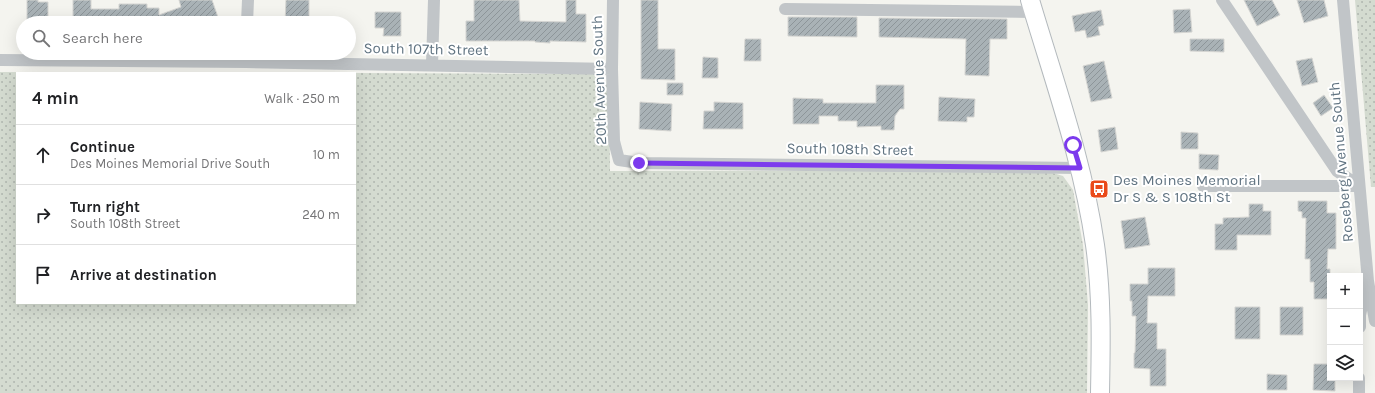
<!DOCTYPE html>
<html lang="en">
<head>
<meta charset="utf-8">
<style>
  :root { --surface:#fff; --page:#f6f6f6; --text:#202124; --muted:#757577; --line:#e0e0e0 }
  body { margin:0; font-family:Karla,sans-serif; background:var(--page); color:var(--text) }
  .controls { position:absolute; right:12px; bottom:12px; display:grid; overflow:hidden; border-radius:0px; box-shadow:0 4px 16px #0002 }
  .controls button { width:36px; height:36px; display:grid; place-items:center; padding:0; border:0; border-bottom:1px solid var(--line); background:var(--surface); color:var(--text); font:20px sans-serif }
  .stop { position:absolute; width:12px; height:12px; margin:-9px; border:3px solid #7c3aed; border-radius:50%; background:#fff }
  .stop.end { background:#7c3aed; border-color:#fff; box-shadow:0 1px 4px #0008 }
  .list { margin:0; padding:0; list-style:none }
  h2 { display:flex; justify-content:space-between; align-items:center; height:52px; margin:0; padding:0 16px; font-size:17px }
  h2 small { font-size:13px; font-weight:400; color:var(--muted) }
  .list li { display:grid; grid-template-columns:26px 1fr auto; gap:12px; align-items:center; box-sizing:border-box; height:60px; padding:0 16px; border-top:1px solid var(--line) }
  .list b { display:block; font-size:15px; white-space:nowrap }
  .list p { margin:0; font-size:13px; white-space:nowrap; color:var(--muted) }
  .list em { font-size:13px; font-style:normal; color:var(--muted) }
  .icon { flex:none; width:22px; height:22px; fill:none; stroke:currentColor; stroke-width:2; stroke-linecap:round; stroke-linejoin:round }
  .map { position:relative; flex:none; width:1375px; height:393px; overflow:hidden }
  .search { position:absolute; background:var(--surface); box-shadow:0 4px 16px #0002; left:16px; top:16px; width:340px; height:44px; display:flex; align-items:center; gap:10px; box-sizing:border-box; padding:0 14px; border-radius:22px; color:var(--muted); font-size:15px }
  .panel { position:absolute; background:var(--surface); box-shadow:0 4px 16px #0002; left:16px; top:72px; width:340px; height:232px; border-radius:0px }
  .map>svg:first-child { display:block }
</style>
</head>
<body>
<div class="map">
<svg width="1375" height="393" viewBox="0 0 1375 393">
  <defs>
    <pattern id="grass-dots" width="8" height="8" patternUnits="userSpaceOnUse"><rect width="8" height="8" fill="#d4dbd0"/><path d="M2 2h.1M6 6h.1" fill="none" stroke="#afb6ae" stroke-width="1.8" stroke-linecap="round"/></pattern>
    <pattern id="building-hatch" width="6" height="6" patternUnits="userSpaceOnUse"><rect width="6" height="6" fill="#a9b2b6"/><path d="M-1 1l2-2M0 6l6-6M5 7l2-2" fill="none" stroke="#8d9599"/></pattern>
  </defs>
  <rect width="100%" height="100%" fill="#f4f4ef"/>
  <path fill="url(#grass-dots)" d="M1355,0H1375V187H1371Z
    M0,72L224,73H17V303H355V73L597,74L609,84L610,171L1043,170L1063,176L1073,190L1083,245L1088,305L1087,393H0Z"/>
  <path fill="url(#building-hatch)" stroke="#d5d5d2" d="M27,0H38V2H48V23H27Z
    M73,0H91V9H119V4H147V8H159V15L181,7L179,0H212L219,20L211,23H205L204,20L195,23H82V18H73Z
    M286,0H309V23H285Z
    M474,0H519L520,21L566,22V0H576V14H586V42L550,41V43L535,42V41H466V21H474Z
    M641,0H658V49H675V80L641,79Z
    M1244,0H1272L1280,15L1257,26Z
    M1297,0H1324L1328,16L1304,23Z
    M1190,9L1192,32L1174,33L1173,10Z
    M1101,10L1104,25L1098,27L1100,35L1087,38L1085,30L1075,32L1072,16Z
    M375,12H401V36H383L384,28H375Z
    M788,17H857V37L788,36Z
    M879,18L1007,19V39H990L989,76L965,75L966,39L879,37Z
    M745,39H761V61H744Z
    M1190,39H1224V52L1190,51Z
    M703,57L718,58V78H702Z
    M1312,58L1318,82L1302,86L1296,61Z
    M1104,61L1112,98L1091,102L1083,66Z
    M667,83H683V95H667Z
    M876,85H904V109H900L895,116L894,130H881V126L857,127V121H838V116H819V124H793V98L823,99V103H876Z
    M1324,95L1333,108L1321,116L1313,103Z
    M939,97L975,99L974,117H967V122L938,121Z
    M640,102L672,104L671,131L639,129Z
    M714,102L743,103V129H703L704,111H714Z
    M1115,127L1118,149L1101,152L1098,130Z
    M1181,132L1198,133V149H1181Z
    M1199,154L1219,155L1218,170L1199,169Z
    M1298,201H1327V213H1336V249H1328L1327,269H1330V299H1314V282H1310V259H1305L1306,218H1302V212L1298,211Z
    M1249,204H1263V211H1271V235H1237V250H1215V224H1223V218L1249,217Z
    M1145,217L1150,245L1125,249L1121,221Z
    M1148,268H1175V296H1148L1147,323H1157V349H1166V386H1150V369L1134,368V353H1135L1136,316H1132V301H1130V284H1148Z
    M1235,307H1260V339H1235Z
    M1280,307H1303V335H1280Z
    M1314,364H1330V378H1335V391L1313,390Z
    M1267,374L1287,375V390H1267Z"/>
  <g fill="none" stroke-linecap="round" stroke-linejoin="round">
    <defs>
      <path id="secondary" d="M1030,0C1054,81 1083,161 1095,245C1102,294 1101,344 1100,393"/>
    </defs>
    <use href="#secondary" stroke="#b3b9bd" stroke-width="20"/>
    <path stroke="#c1c5c8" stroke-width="12" d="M613,0L612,69L614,141L619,160L639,163L1080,168
      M1222,0L1337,171L1359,186
      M1343,0L1368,281L1375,321
      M785,9L1033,12
      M247,23L248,0
      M0,60L246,62L612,69
      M432,65L434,0
      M1203,186H1359
      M1360,327V315L1366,288
      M1359,393V378"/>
    <use href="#secondary" stroke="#fff" stroke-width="18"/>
  </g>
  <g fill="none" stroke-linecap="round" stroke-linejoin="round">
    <path stroke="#7c3aed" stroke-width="5" d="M639,163L1080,168L1073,145"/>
  </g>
  <defs>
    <symbol id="bus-square" viewBox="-11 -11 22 22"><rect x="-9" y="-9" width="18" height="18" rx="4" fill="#ea4919" stroke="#fff"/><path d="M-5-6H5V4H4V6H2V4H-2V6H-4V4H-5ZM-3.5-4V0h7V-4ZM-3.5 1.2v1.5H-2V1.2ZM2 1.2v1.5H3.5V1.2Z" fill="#fff"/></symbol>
  </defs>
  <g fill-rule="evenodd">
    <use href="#bus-square" x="1088" y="178" width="22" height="22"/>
  </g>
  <g text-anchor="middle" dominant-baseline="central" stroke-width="4" stroke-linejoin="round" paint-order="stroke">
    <g font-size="15" fill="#617482" stroke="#fff">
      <text transform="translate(426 49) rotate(1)">South 107th Street</text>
      <text transform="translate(599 80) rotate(-92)">20th Avenue South</text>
      <text transform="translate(850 149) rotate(1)">South 108th Street</text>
      <text transform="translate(1341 162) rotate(-95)">Roseberg Avenue South</text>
    </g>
    <g font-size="15" fill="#617482" stroke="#fff" text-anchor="start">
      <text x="1113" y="180">Des Moines Memorial<tspan x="1113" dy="17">Dr S &amp; S 108th St</tspan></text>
    </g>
  </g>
</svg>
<div class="controls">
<button>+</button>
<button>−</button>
<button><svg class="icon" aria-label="layers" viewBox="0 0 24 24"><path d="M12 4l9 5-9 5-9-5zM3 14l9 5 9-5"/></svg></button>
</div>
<div class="stop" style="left:1073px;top:145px"></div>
<div class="stop end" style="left:639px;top:163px"></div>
<div class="search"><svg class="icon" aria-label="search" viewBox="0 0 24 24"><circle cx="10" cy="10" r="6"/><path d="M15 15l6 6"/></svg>Search here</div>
<section class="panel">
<h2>4 min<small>Walk · 250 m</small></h2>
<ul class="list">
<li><svg class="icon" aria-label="ahead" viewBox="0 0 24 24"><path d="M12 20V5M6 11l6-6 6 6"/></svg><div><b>Continue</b><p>Des Moines Memorial Drive South</p></div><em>10 m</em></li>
<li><svg class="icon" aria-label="right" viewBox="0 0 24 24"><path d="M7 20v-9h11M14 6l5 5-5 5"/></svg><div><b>Turn right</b><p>South 108th Street</p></div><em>240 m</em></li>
<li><svg class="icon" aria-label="arrive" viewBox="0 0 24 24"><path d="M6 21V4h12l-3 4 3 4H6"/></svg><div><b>Arrive at destination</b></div></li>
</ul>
</section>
</div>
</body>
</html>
